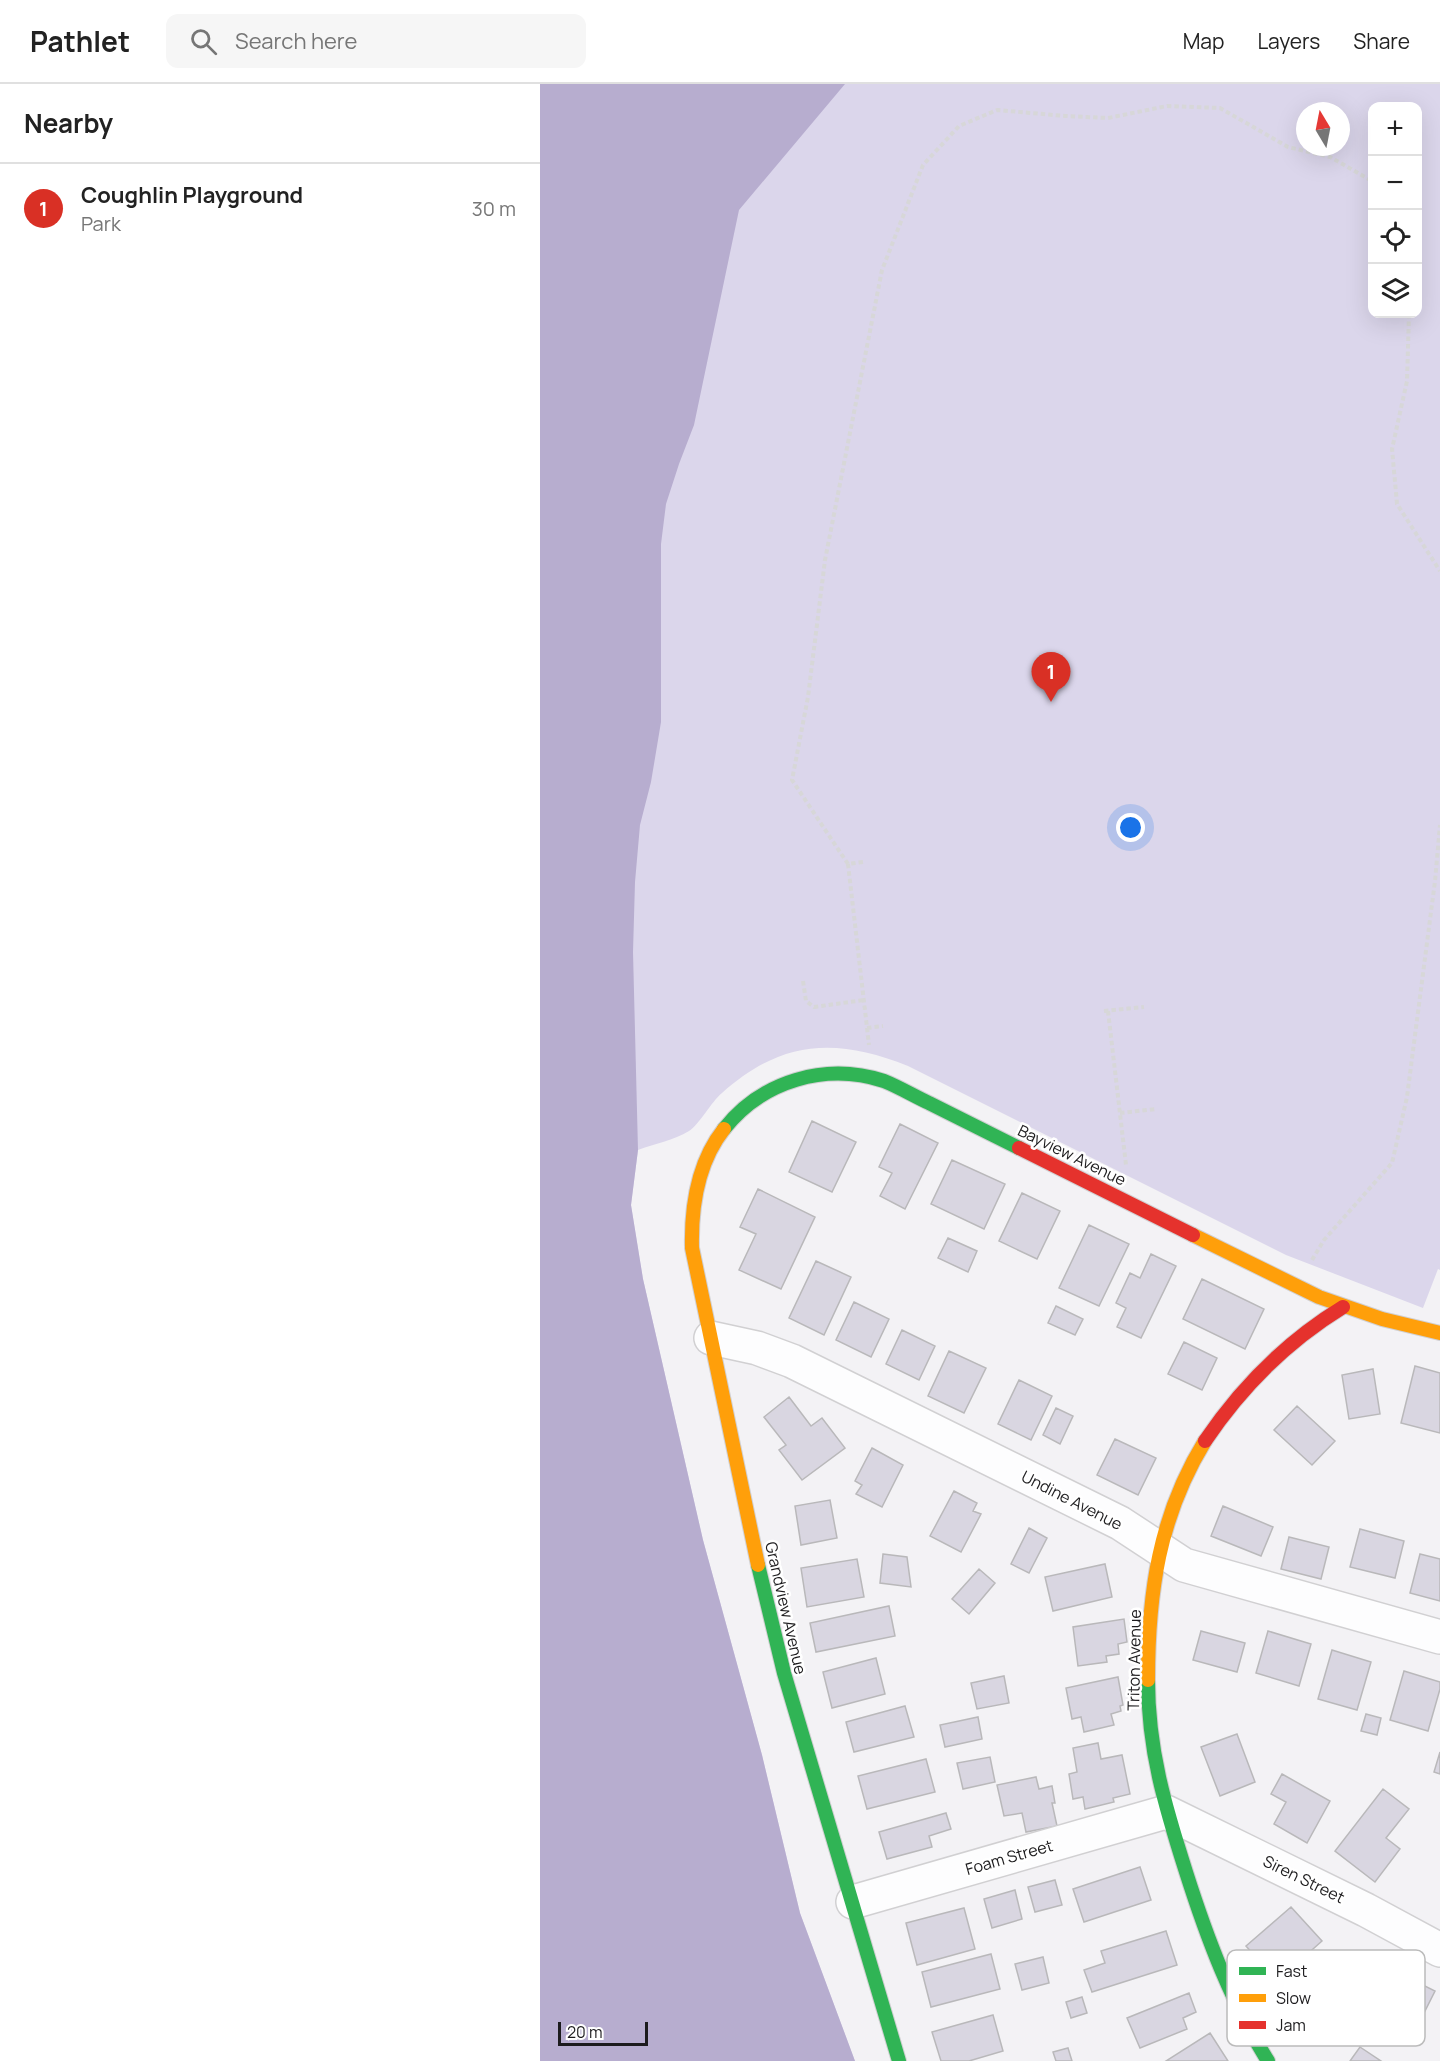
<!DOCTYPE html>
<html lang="en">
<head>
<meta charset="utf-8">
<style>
  :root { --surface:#fff; --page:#f6f6f6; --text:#222; --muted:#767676; --line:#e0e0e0; --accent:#d93025 }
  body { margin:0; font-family:Manrope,sans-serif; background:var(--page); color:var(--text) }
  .controls { position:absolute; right:18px; top:18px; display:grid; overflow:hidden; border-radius:12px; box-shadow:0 6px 24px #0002 }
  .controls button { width:54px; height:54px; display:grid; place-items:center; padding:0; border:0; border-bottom:2px solid var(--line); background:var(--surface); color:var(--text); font:30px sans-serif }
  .compass { position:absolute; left:756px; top:18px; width:54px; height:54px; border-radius:50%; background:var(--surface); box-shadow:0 6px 24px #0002; rotate:350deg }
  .scale { position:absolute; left:18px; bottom:15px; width:90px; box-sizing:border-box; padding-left:6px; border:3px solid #1c1b1d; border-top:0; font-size:16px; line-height:21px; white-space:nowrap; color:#1c1b1d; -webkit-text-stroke:4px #fff; paint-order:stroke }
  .you { position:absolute; left:591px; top:744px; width:21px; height:21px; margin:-15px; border:4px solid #fff; border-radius:50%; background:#1a73e8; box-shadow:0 0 0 9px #1a73e833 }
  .badge { display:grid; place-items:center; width:39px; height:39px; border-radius:50%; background:var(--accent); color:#fff; font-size:20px; font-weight:700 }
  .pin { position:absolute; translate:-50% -50px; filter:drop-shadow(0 2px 3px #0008) }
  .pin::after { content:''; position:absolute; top:32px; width:21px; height:18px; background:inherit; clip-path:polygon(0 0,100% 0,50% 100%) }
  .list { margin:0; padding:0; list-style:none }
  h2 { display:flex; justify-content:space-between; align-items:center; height:78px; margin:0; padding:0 24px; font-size:26px }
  h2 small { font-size:20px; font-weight:400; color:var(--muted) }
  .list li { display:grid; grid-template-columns:39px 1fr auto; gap:18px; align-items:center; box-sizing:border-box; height:90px; padding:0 24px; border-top:2px solid var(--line) }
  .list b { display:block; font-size:22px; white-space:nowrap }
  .list p { margin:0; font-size:20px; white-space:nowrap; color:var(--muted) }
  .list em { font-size:20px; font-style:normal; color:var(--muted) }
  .icon { flex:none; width:33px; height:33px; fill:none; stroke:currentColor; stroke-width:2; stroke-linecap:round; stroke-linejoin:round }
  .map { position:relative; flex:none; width:900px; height:1977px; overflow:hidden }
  header { display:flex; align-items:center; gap:36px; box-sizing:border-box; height:84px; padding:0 30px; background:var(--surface); border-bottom:2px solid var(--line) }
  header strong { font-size:28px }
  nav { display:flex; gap:33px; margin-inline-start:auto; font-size:21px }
  .search { width:420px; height:54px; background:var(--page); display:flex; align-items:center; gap:15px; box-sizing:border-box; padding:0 21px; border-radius:12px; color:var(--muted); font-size:22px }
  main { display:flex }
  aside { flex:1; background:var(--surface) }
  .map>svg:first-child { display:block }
</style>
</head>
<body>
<header>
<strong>Pathlet</strong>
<div class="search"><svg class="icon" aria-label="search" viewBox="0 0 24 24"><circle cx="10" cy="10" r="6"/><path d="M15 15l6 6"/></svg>Search here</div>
<nav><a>Map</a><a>Layers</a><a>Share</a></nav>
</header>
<main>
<aside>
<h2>Nearby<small></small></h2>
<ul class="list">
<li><span class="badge">1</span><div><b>Coughlin Playground</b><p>Park</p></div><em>30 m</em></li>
</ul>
</aside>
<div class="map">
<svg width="900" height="1977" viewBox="0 0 900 1977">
  <rect width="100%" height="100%" fill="#f3f2f5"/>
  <path fill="#dbd6eb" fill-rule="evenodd" d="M6,0H900V1186L898,1185L883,1224L746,1171L368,982C296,953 241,956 182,1009C171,1018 159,1041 149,1047C134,1056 114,1060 98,1066L91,1121L103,1195L163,1456L222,1671L260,1829L315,1977H0V7ZM832,22H878V230H832ZM765,27H801V63H765Z"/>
  <path fill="#b7adcf" d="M0,0H305L199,126L154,341L139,380L126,420L121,460V638L111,698L100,741L95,798L93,868L98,1066L91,1121L103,1195L163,1456L222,1671L260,1829L315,1977H0Z"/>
  <path fill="#d9d6e1" stroke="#b9b8ba" stroke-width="1.5" d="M272,1037L316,1058L292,1108L249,1088Z
    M360,1040L398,1059L365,1125L340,1112L352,1089L339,1083Z
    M412,1076L465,1100L444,1145L391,1120Z
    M218,1105L275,1133L241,1205L199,1186L216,1150L200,1143Z
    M482,1109L520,1127L497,1175L459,1157Z
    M549,1141L589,1160L559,1222L519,1204Z
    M408,1154L437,1167L428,1188L398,1174Z
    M611,1170L636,1182L601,1254L577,1243L586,1224L576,1219L590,1189L600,1194Z
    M276,1177L311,1193L284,1251L249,1234Z
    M662,1195L724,1225L705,1265L643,1235Z
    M314,1218L349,1235L331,1273L296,1256Z
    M516,1222L543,1235L535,1251L508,1239Z
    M362,1246L395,1262L379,1296L346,1280Z
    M644,1258L677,1274L662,1306L628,1290Z
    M409,1267L446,1284L424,1329L388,1312Z
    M875,1282L900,1289V1349L861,1339Z
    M833,1285L840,1330L809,1335L802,1291Z
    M479,1296L512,1312L491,1356L458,1340Z
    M249,1313L271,1342L282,1334L305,1364L262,1396L239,1366L246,1361L224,1333Z
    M757,1322L795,1357L772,1381L734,1346Z
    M516,1324L533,1332L520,1360L503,1351Z
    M575,1355L616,1374L598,1411L557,1391Z
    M332,1364L363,1381L342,1423L316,1410L322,1401L315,1397Z
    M414,1407L437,1419L433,1427L441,1430L421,1468L390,1452Z
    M290,1416L297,1454L261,1461L255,1422Z
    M683,1422L733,1443L721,1472L671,1452Z
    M489,1444L507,1454L489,1489L471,1480Z
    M820,1445L864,1457L855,1494L810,1483Z
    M749,1453L789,1463L781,1495L741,1485Z
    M343,1470L367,1473L371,1503L340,1499Z
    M880,1470L900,1475V1517L870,1509Z
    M317,1475L324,1513L267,1523L261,1484Z
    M565,1480L572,1513L513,1527L505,1493Z
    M439,1485L455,1499L429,1530L412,1515Z
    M349,1522L355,1552L276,1568L270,1539Z
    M584,1535L587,1558L578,1560L579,1570L566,1572L567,1578L538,1582L533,1543Z
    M661,1547L705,1559L697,1588L653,1576Z
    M728,1547L771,1560L759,1602L716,1589Z
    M792,1566L831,1578L817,1626L778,1615Z
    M336,1574L345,1610L292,1624L283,1588Z
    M864,1587L900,1598V1605L888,1647L850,1636Z
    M464,1592L469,1619L437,1625L431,1599Z
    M578,1593L583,1621L580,1622L581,1627L571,1630L574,1641L544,1648L541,1633L532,1635L526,1604Z
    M365,1622L374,1653L314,1668L306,1638Z
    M826,1630L841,1634L837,1651L821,1647Z
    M438,1633L442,1655L405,1663L400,1641Z
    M697,1650L715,1698L680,1712L661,1663Z
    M558,1659L561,1675L582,1671L590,1710L573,1714L574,1718L545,1725L543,1713L533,1715L529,1690L537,1688L533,1664Z
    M900,1668V1690L894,1688Z
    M450,1673L455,1698L423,1705L417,1679Z
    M386,1675L395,1708L327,1725L318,1692Z
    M742,1690L790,1717L767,1759L734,1740L746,1718L731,1710Z
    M496,1693L499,1705L512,1702L515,1719H512L517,1742L486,1748L482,1729L464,1732L457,1701Z
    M843,1705L869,1725L846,1754L860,1765L835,1798L795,1767Z
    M406,1729L411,1745L389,1752L392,1763L347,1775L339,1748Z
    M600,1783L611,1816L544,1838L533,1805Z
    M515,1796L522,1821L495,1828L488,1803Z
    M475,1806L482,1835L452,1844L444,1815Z
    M751,1823L782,1857L737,1897L706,1862Z
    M424,1824L435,1865L377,1881L366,1839Z
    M626,1847L637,1881L552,1908L544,1886L565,1879L561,1867Z
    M451,1870L460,1905L391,1923L382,1888Z
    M503,1873L509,1899L482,1906L475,1880Z
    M861,1890L895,1907L870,1957L836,1940Z
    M649,1909L656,1928L643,1934L647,1945L600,1964L587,1934Z
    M542,1913L547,1929L531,1934L526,1918Z
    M453,1931L463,1967L429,1977H401L392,1948Z
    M670,1949L688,1977H626Z
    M820,1963L841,1977H810Z
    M528,1964L532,1977H516L513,1968Z"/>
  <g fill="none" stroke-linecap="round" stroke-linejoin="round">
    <defs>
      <path id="street" d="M171,1254L217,1264L252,1277L580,1439L644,1481L900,1553
        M313,1818L626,1728L826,1826L900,1866"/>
      <path id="fast" d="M184,1045C222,997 285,978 344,997C359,1003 374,1012 389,1019C419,1034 449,1049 479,1064
        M218,1481L244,1589L359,1977
        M608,1596C608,1666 625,1722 646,1788C667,1854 691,1918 728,1977"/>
      <path id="slow" d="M184,1045C157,1079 151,1122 152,1164L218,1481
        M653,1151L779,1213L842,1235L900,1249
        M608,1596C608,1509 619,1432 665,1357"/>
      <path id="jam" d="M479,1064L653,1151
        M665,1357C702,1302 746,1258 803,1223"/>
    </defs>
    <use href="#street" stroke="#d1d0d2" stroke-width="36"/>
    <use href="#fast" stroke="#d1d0d2" stroke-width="16"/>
    <use href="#slow" stroke="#d1d0d2" stroke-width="16"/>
    <use href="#jam" stroke="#d1d0d2" stroke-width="16"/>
    <path stroke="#d7d7d8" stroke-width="4" stroke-dasharray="4.5 3" stroke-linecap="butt" d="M869,230L867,297L852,365L857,420L900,487
      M323,778L308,780L329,961
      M308,780L252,696L268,613L285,476L342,186L383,81L419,42L457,26L525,32L568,34L627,22L680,24L748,63L790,73L832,97
      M263,897L266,917L274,923L324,916
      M564,927L604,923
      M568,927L586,1081
      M327,944L343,942
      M580,1029L616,1025
      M772,1176L784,1156L852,1079L867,1013L895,797L900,741"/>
    <use href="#street" stroke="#fdfdfe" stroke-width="33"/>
    <use href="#fast" stroke="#30b455" stroke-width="14"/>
    <use href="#slow" stroke="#ff9f0a" stroke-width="14"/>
    <use href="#jam" stroke="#e5322d" stroke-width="14"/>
  </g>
  <g text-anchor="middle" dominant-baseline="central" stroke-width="5" stroke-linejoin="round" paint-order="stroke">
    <g font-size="16" fill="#1c1b1d" stroke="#fff">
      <text transform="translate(532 1071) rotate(26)">Bayview Avenue</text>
      <text transform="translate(532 1416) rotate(27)">Undine Avenue</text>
      <text transform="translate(246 1524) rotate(77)">Grandview Avenue</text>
      <text transform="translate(594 1576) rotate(-89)">Triton Avenue</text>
      <text transform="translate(469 1773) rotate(-16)">Foam Street</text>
      <text transform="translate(764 1795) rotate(26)">Siren Street</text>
    </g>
  </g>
  <rect x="687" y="1866" width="198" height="96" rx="9" fill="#fff" stroke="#bbb" stroke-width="1.5"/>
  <rect x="699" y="1883" width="27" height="8" fill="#30b455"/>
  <rect x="699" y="1910" width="27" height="8" fill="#ff9f0a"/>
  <rect x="699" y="1937" width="27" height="8" fill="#e5322d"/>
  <g font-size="16" fill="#1c1b1d">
    <text x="736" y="1893">Fast</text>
    <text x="736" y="1920">Slow</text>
    <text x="736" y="1947">Jam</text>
  </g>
</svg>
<div class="controls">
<button>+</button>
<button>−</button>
<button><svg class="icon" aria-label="locate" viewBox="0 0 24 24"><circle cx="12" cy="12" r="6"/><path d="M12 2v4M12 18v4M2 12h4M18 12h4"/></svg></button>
<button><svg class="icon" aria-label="layers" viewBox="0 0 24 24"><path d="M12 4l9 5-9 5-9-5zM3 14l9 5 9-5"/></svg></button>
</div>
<svg class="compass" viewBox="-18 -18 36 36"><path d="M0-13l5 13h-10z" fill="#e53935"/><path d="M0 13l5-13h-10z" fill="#767676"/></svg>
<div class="scale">20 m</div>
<div class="you"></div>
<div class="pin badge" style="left:511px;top:618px">1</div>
</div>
</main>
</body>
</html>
